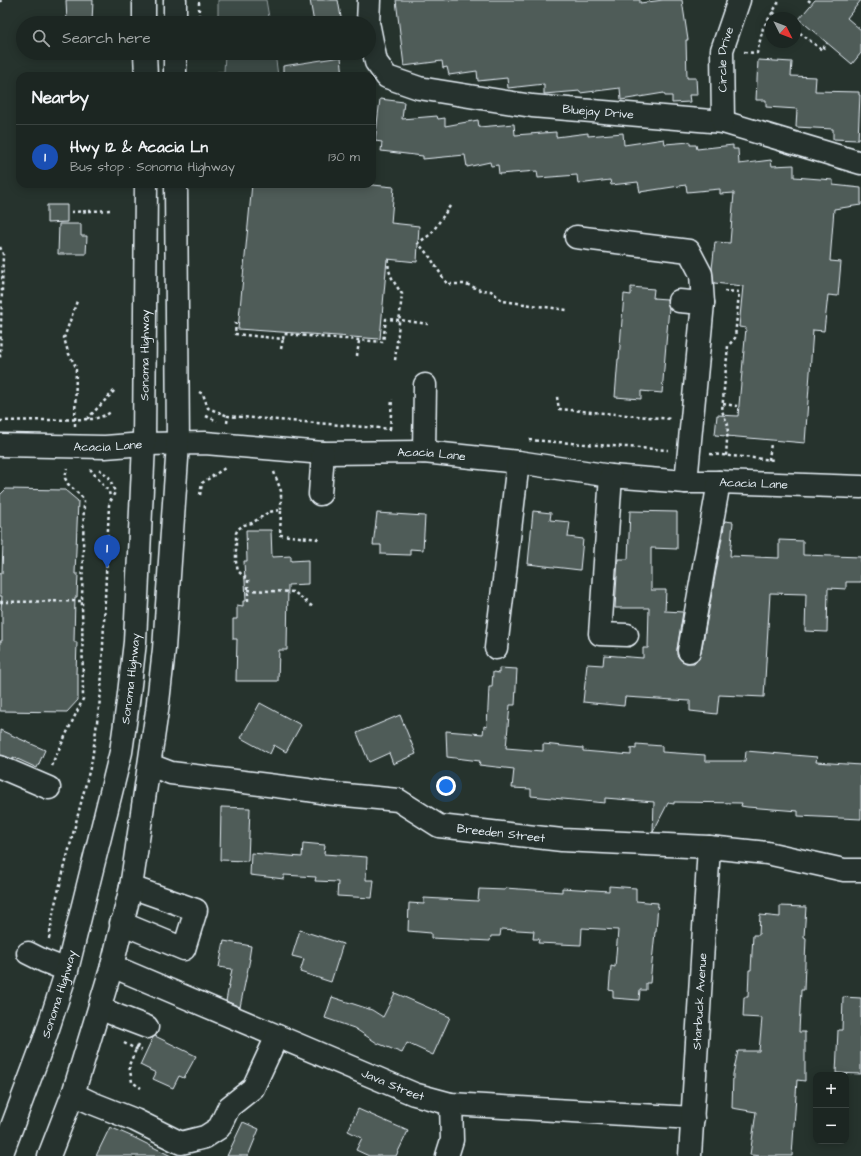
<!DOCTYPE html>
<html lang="en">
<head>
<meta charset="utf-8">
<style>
  :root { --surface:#1c2622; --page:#252e2a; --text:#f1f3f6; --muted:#a0a5a5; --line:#3a4340; --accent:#b45309 }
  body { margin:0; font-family:"Architects Daughter",sans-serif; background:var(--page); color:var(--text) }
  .controls { position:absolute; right:12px; bottom:12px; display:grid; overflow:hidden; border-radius:8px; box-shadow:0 2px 10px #0003 }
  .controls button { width:36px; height:36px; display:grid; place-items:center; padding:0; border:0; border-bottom:1px solid var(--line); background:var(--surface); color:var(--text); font:20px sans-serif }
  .compass { position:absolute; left:765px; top:12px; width:36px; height:36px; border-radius:50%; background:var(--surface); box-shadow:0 2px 10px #0003; rotate:132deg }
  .you { position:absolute; left:446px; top:786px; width:14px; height:14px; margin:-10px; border:3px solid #fff; border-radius:50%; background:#1a73e8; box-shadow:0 0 0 6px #1a73e833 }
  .badge { display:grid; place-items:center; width:26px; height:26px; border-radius:50%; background:var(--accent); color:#fff; font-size:13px; font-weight:700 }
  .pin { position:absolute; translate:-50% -33px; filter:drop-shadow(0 1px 2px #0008) }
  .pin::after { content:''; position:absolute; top:21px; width:14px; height:12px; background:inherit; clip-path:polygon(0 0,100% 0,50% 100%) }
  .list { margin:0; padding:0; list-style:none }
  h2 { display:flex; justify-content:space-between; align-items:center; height:52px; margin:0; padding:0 16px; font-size:17px }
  h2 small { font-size:13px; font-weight:400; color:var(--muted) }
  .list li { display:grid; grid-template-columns:26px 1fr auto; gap:12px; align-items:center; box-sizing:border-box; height:64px; padding:0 16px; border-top:1px solid var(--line) }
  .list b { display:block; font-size:15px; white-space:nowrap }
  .list p { margin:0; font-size:13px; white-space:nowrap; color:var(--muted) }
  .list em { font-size:13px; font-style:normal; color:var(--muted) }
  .icon { flex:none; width:22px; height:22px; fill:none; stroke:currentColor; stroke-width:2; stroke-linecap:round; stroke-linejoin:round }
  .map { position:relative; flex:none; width:861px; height:1156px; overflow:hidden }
  .search { position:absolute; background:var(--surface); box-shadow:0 2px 10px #0003; left:16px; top:16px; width:360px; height:44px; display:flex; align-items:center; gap:10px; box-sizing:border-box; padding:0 14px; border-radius:22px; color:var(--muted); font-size:15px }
  .panel { position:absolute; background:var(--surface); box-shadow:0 2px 10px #0003; left:16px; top:72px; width:360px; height:116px; border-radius:12px }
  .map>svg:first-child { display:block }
</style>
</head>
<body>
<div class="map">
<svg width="861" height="1156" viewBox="0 0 861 1156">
  <rect width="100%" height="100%" fill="#26332d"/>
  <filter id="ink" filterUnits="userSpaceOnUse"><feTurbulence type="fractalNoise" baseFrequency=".025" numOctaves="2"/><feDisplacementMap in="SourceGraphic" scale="8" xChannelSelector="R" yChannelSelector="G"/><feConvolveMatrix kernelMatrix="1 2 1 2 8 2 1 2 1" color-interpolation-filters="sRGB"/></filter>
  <g filter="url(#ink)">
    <path fill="#3e4b47" stroke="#939ea0" d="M218,0H266L270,23H218Z
      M225,53H275L278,76H217V72H224Z"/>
    <path fill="#505c59" stroke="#e8f1f8" d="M66,0H93L92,23H67Z
      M310,0H338L342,23H314Z
      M396,0H640V3L663,0H682L688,40H686L687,78H696L697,95H689L690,102L672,103V96H665L664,93L621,100L620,88L580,93V91L544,94V84L508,88L507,78L478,81L477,71L449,75L447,67L443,68L442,61L404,66Z
      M815,0H861L847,18L861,30V53L852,64L799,19Z
      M341,57L343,76H283V66Z
      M758,60L792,62L791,76L816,77L815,91L859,92V95H860L858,140L833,139V129L796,127L797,109L766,107V100H756Z
      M380,99L404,102L402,119L437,116L438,119L445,118V126L478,120L479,127L514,124L515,135L556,132V137L588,133V136L623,133L624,145L664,139L665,144L690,142V145H696L697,149L733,145V149H738L739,164L771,160L772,166L794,165V177L833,180V185L861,188V205L834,209L830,261L841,262L838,296L828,295L824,331L813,330L805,443L715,435L717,415L738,416L746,328L739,327L743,286L714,283L712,269L715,242L730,243L734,193L720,194V189L687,192L686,185L640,192L638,182L611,185L610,180L578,184L577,175L538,178L537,171L499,174L498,165L491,166L490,162L467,167L465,155L423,159V156L381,151L382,142L375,141Z
      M252,184H362L394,187L391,223L419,226L417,262L387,259L380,339L238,329Z
      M47,205H67V222L47,223Z
      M59,224H81V236H87L86,254H58Z
      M631,287L654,289L653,298L667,299L669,307L662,393L641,391V399L615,397L618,359H619L624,294L631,295Z
      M6,489L65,490L78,501L75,574H78L77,597H75L74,642H77L76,674H78V700L67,712L0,711V641H2V610L1,609L2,596H0V573H2L3,541H2V527H0V495Z
      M533,511L551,513L550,520L570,522L568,537L583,539L580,570L528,564Z
      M630,511L677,512V549L651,548V590H666L665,611L683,612L677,649V655L681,660L686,663H694L699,659L701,653L725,521L733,522L730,556L779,558V540L803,541V555L861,557V582H846V589L828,588L827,632L805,631L806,594L770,593L764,697L719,695L717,714L690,711V701L625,697L624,706L583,702L587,664L603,665L604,655L643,658V648H648L649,608H615L618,559H628Z
      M377,513L425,516L423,550L410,549V555L381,554V545H373Z
      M246,530H271L272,557L291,556V561L308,560V584L288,585L287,650H279L278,681H236L237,639H233V619H237V605L243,606V601H246L244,561H247Z
      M499,668L517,669L515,705H510L506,748L543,751V744L583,748V751L631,755V748L636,749V744L662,746V752L705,755V761H745L746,751L817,757L816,762L861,765V819L798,816V811L747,807L741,806L742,803L674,802V804L668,803L653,832L654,802L605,798V803L531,796V789L512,788L514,769L479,765L480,761L447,757L446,731L483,734L484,726L487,727L489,687H492L493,672L499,673Z
      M260,703L301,725L286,752L274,745L270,754L241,738Z
      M400,715L416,754L393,764L389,753L369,762L357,733Z
      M0,730L45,750L37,768L13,757V759L0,755Z
      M221,807L250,808L248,861L220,860Z
      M303,843L325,845L324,854L367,857L366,880H374L372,898L337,896L338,882L315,881L316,877L284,875V879L250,875L251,853L302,857Z
      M609,886L636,888V901L658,903L656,932H655L650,983H646V990H640L639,1000L613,998V991L609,990L611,966L615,967L618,930L582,928L581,945L538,943L539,939H533L534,931L501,929L500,936H491L490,941L431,938V933L408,931L409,903L424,904V898L478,901L479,889L505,890V888L562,892V888L609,891Z
      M780,906L806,907L804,937L806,938L804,990H801L799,1032H805V1081L797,1080L792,1156H762L750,1155L756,1112L732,1108L733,1074L738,1051H759L762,1018L743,1017L744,997H748L749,970H751L753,935H759L760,915L780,917Z
      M300,930L343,944L331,982L300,972L304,959L292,956Z
      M224,941L251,946L249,959H250L240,1007L226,1001L232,969L219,967Z
      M395,993L450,1017L433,1055L407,1043L402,1053L377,1043L354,1028L325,1018L332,997L372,1010L383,1017Z
      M843,997L861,998V1074L836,1073L838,1030H842Z
      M155,1036L196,1056L184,1078L179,1076L173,1088L153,1079L156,1073L140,1065L153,1037Z
      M358,1109L408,1131L396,1156H369L356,1150L362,1138L348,1131Z
      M243,1122L259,1129L248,1156H227Z
      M110,1127L133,1137L171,1156H96Z"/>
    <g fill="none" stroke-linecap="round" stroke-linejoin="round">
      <defs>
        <g id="minor">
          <path d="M368,23L369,0"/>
          <path id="s1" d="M369,27L376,62L387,77L419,88L532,106L723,122L861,163"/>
          <path id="s2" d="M723,122L722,50L739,0"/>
          <path d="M576,237L689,251L701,274L703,303"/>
          <path d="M679,301L703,303L686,482"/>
          <path id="s3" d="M0,445L105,447L144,444L205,443L323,453L424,452L518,462L611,476L686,482H719L861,487"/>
          <path d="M424,452L425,385"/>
          <path d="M611,476L600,634L627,635"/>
          <path d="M320,494L323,453"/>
          <path d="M496,648L518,462"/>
          <path d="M689,651L719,482"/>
          <path id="s4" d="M150,765L171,773L308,790L325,793L398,800L439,826L562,840L709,847L767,853L844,870H861"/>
          <path d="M0,767L49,788"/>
          <path d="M121,923L184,949L196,910L131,887"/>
          <path d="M28,953L44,961L67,970"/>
          <path id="s5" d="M112,966L414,1094L451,1104L693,1118"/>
          <path d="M100,1008L118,1016L147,1027"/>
          <path d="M73,1094L92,1103L135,1120L181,1143L205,1137L219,1128L229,1107L253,1088L277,1036"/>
          <path d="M447,1156L452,1140L451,1104"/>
          <path id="s6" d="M690,1156L709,847"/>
        </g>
        <g id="major">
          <path d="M144,0V23"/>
          <path d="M175,0V23"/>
          <path d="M145,53L146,76"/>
          <path d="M175,53V76"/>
          <path id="s7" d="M1,1156L45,1038L67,970L121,752L128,702L135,642L144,444L146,184"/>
          <path d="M49,1156L73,1094L112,966L131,887L157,711L164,649L178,444L176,184"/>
        </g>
      </defs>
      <use href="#minor" stroke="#e8f1f8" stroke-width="25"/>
      <use href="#major" stroke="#e8f1f8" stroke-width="25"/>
      <path stroke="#e8f1f8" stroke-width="2.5" stroke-dasharray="3 3" stroke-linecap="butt" d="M808,0L812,3
        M0,2L1,0
        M773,12L780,18
        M199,23V0
        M795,29L822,50L827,43
        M744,52L757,53L763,28L780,0
        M450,206L431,234L418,243L430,257L447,284H466L480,290L491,291L503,301L567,310
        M71,212L112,210
        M0,247L3,254L0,359
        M389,259C386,272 395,284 402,294L395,361
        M724,291L739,292L735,338L728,346L722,411L728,425L726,456
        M236,322L235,334L283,339L284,334L383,342L386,319L400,320L428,324
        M281,349L283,339
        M357,356L359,341
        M199,392L203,394L208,408L228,416
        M557,397L559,409L671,419
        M723,404L737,406
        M206,416L217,421
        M87,419L115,390
        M0,421L94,419L106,415L111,412
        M227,423L228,416L391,429
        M75,426L76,367L68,352L64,338L77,301
        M390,429L392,399
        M529,440L668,450
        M710,454L775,460
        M769,460L771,443
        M90,469L109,492L111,501
        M274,472L281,491V510
        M200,495L202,483L225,468
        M248,590L294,592L313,607
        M248,601V580L238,571L236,562V533L238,529L244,525L252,523L269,512L281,510L280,535L319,539
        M0,602L82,601
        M51,766L83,699L82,601L84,499L68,484L65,478L67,468
        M49,939L54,908L92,760L101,692L109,505L115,492L109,477L99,469
        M124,1043L136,1049L142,1050
        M138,1045L129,1065L132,1082L141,1088"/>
      <use href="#minor" stroke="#26332d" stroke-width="22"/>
      <use href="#major" stroke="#26332d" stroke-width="22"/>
    </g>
  </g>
  <g text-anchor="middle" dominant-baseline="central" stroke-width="3.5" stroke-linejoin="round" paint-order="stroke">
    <g font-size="12" fill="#e8f1f8" stroke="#26332d">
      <text stroke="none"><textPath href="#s2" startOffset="63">Circle Drive</textPath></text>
      <text stroke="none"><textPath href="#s1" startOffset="269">Bluejay Drive</textPath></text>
      <text stroke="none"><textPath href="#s7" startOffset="820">Sonoma Highway</textPath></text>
      <text stroke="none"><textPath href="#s3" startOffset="108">Acacia Lane</textPath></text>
      <text stroke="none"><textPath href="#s3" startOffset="432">Acacia Lane</textPath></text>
      <text stroke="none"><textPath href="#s3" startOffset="756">Acacia Lane</textPath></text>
      <text stroke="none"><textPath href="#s7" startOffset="496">Sonoma Highway</textPath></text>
      <text stroke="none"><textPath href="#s4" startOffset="362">Breeden Street</textPath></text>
      <text stroke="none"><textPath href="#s7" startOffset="172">Sonoma Highway</textPath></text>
      <text stroke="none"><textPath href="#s6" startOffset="155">Starbuck Avenue</textPath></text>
      <text stroke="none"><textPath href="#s5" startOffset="305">Java Street</textPath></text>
    </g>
  </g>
</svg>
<div class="controls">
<button>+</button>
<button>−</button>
</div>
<svg class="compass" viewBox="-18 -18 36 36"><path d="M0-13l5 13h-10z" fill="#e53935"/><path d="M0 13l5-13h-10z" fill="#a0a5a5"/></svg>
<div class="you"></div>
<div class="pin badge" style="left:107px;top:568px;background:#1a4fb4">1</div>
<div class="search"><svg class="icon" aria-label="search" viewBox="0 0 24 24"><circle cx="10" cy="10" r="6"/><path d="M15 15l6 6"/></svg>Search here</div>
<section class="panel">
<h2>Nearby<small></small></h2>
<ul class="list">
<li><span class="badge" style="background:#1a4fb4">1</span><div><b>Hwy 12 &amp; Acacia Ln</b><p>Bus stop · Sonoma Highway</p></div><em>130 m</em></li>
</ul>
</section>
</div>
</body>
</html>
